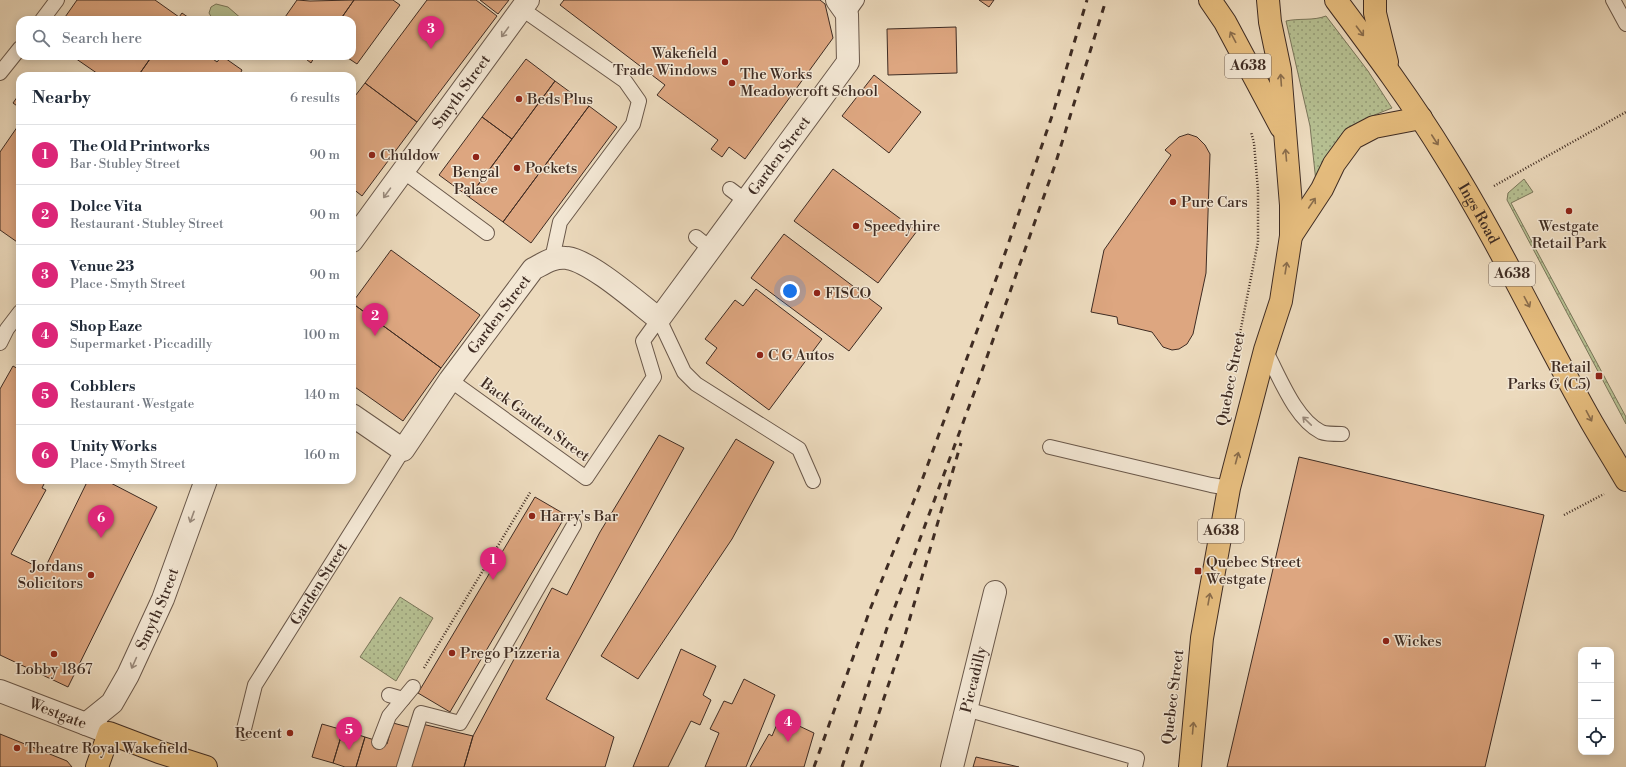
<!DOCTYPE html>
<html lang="en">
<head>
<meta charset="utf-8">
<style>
  :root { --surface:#fff; --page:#f2f2f3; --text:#1f2937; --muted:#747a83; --line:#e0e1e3; --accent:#db2777 }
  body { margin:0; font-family:"Libre Bodoni",serif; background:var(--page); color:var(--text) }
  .controls { position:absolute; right:12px; bottom:12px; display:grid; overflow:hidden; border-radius:8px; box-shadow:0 2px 10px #0003 }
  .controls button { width:36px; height:36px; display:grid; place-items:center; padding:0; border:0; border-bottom:1px solid var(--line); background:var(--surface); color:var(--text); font:20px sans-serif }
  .you { position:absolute; left:790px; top:291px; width:14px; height:14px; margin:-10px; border:3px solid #fff; border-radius:50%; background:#1a73e8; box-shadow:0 0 0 6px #1a73e833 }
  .badge { display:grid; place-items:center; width:26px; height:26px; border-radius:50%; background:var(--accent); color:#fff; font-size:13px; font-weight:700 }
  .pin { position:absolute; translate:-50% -33px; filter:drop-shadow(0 1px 2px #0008) }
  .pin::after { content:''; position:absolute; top:21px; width:14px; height:12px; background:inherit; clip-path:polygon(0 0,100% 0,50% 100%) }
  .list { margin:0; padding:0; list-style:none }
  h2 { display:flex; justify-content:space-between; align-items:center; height:52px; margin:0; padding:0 16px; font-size:17px }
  h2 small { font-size:13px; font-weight:400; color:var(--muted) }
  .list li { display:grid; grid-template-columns:26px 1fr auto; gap:12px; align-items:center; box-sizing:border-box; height:60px; padding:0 16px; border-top:1px solid var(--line) }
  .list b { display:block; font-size:15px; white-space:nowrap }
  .list p { margin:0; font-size:13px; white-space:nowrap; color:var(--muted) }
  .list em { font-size:13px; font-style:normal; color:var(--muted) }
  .icon { flex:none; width:22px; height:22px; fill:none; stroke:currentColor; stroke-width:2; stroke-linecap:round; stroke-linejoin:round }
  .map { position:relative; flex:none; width:1626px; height:767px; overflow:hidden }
  .search { position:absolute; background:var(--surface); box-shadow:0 2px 10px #0003; left:16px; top:16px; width:340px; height:44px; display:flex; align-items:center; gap:10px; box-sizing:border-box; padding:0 14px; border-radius:12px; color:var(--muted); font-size:15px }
  .panel { position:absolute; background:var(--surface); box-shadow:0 2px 10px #0003; left:16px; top:72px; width:340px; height:412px; border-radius:12px }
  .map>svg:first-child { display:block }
</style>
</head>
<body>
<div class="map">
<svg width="1626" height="767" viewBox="0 0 1626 767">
  <defs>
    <pattern id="grass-dots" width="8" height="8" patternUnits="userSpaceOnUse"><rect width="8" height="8" fill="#b6c092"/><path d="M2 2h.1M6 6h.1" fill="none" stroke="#959c77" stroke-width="1.8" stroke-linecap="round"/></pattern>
  </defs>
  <rect width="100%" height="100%" fill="#ecdabd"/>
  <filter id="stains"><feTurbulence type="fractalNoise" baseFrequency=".005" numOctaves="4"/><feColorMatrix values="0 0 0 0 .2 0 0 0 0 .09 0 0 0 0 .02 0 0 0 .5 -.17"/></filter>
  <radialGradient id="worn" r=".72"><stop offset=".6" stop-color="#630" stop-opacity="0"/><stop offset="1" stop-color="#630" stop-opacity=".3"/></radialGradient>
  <path fill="url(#grass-dots)" stroke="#7a765a" d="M1326,16L1368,71L1392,108C1372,116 1351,123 1337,141C1328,153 1322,169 1316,182L1310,126L1286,21C1299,18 1313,21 1326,16Z
    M1524,179L1533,192L1511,203L1626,417V424L1507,200L1508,193Z
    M400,597L433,618L396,681L360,657Z"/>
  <path fill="#b6c092" stroke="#7a765a" d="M216,4L228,7L243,20H213L209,13L211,7Z"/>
  <path fill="#dda680" stroke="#3f2c23" d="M77,0H155L179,17L177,20H63Z
    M297,0L310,1L354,0L340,20H283Z
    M354,0H393L400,5L357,64L345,56H352V20H340Z
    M427,0H476L497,16L417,122L365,83Z
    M480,0H509L498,14Z
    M564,0H820L825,4L833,38L745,159L729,147L722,157L711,149L718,140L657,95L665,85L560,5Z
    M979,0H994L989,7Z
    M182,13L192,20H177Z
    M956,27L957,73L888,75L887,29Z
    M72,56H152L138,76H101Z
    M152,56H209L217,62L222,56L242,70L239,76H138Z
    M302,56H315L311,63Z
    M526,59L555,81L512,139L482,117Z
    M874,75L921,112L889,153L842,116Z
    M555,81L589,106L503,222L469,197Z
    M365,83L417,122L362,196L352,188V100Z
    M20,93V108L13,103Z
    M589,106L617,127L531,243L503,222Z
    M482,117L512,139L469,197L439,175Z
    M20,123V244L0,230V152Z
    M1188,134L1197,137L1205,145L1210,154L1206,273L1193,334L1187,344L1179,349L1172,350L1163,347L1152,332L1118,324L1117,317L1091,312L1104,250L1171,155L1165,150L1179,137Z
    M833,169L917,231L878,283L794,221Z
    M784,234L882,308L849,351L751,278Z
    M391,250L480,315L441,368L352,303Z
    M756,289L822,339L769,410L706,363L717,348L705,339L735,300L743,306Z
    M352,303L441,368L403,421L352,385Z
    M13,366L20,370V480H46L42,488L46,490L11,554L44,570L88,480H105L157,507L68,687L0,655V389Z
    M659,435L684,448L546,699L614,737L605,767H464L473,736L552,588L567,595L600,532Z
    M736,439L774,462L732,539L638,679L601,656Z
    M1299,457L1544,515L1485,767H1227Z
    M535,497L566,515L450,712L418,693Z
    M681,649L716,666L703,695L711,700L700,725L691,721L668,767H633Z
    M744,679L775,695L746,767H705L719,733L710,729L724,701L732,704Z
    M780,717L814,733L804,767H750L769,734L772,736Z
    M393,723L412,728L400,767H356L365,737L387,744Z
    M322,724L343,730L333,763L312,757Z
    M422,724L473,736L464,767H410Z
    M343,730L365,737L356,767H345L333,763Z
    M0,734L67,761L72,767H0Z
    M976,757L1019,767H973Z"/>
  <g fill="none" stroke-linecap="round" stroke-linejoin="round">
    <defs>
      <g id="service">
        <path d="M1613,0L1626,24"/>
        <path d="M522,9L625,81L639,101L633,124L560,222L552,259"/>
        <path d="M847,14L857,0"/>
        <path d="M42,20L57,0"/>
        <path d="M0,73L20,48"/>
        <path d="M403,171L487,233"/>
        <path d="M730,189L746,201"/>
        <path d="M696,237L711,249"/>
        <path d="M0,343L7,329L20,312"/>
        <path d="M1265,350C1279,375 1294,418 1321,432C1326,434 1336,434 1342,434"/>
        <path d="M450,380L586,478L654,377L643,341L659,319L684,372L696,384L799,449L813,481"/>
        <path d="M1050,447L1211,485L1229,488"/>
        <path d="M389,695L403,699"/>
        <path d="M966,709L1137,758L1135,767"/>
        <path id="s1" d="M243,733L255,685L403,450"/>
        <path d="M379,742L389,716L413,687"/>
        <path d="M404,767L421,713L460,723L574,525"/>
      </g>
      <g id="minor">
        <path id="s2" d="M352,241L528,0"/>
        <path id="s3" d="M352,415L403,450L450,380L533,269C543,264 554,256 567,258C591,261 638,303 659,319L848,62L847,14L837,0"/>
        <path id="s4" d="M0,691L99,729"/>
        <path id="s5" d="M86,724L112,703L128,675L163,599L206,480"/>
        <path id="s6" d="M952,767L995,592"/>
      </g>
      <path id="primary" d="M97,767L109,733L159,752L206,767"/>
      <g id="trunk">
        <path d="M1210,0L1225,22L1281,127"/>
        <path id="s7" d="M1336,0C1374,51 1412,102 1445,156C1499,242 1542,335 1592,423C1603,442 1615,461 1626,480"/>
        <path d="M1375,0V13L1387,62"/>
        <path d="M1291,236L1322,189L1334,164L1353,138L1374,127L1421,118"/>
        <path d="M1190,767L1202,638L1229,488L1265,350L1281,301L1291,236V205L1280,70L1270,22L1268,0"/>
      </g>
    </defs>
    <use href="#service" stroke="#6a584a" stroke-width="16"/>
    <use href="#minor" stroke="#6a584a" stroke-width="24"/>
    <use href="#primary" stroke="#3f2c23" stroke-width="24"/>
    <use href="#trunk" stroke="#3f2c23" stroke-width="24"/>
    <path stroke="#3f2c23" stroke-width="2.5" stroke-dasharray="1 2" stroke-linecap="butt" d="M1494,186L1626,112
      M1240,333L1258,242V190L1254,143L1251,132
      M1564,515L1604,494
      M424,668L531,491"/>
    <use href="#service" stroke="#f3e7d4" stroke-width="14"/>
    <use href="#minor" stroke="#f3e7d4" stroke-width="22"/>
    <use href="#primary" stroke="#e6bd7e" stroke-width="22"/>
    <use href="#trunk" stroke="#e6bd7e" stroke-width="22"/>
    <path stroke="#3f2c23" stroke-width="3" stroke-dasharray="7 7" stroke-linecap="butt" d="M814,767L871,607L921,483L999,271L1053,113L1087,0
      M842,767L887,628L977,385L1055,165L1106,0
      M861,767L905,635L961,443"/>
  </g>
  <defs><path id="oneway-shaft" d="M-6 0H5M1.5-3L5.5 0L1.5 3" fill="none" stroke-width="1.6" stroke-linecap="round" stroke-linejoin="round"/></defs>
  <g stroke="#8a6d4c">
    <use href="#oneway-shaft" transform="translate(1360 31) rotate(53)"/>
    <use href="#oneway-shaft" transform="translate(1233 37) rotate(-118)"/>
    <use href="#oneway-shaft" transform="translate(1281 80) rotate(-94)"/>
    <use href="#oneway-shaft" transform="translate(1435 140) rotate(57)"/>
    <use href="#oneway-shaft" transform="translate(1286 155) rotate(-95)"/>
    <use href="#oneway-shaft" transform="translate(1312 203) rotate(-56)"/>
    <use href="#oneway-shaft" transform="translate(1286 268) rotate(-81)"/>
    <use href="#oneway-shaft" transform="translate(1527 302) rotate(62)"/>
    <use href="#oneway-shaft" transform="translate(1589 416) rotate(62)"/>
    <use href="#oneway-shaft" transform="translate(1237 458) rotate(-75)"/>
    <use href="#oneway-shaft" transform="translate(1209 599) rotate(-80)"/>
    <use href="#oneway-shaft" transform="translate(1193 728) rotate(-85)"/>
  </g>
  <g stroke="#998a7c">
    <use href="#oneway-shaft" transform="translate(505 32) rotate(126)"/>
    <use href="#oneway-shaft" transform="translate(387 193) rotate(126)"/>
    <use href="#oneway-shaft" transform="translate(1307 421) rotate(-136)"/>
    <use href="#oneway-shaft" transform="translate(192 517) rotate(110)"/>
    <use href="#oneway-shaft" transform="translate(134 663) rotate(114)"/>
  </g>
  <g fill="#8f2418" stroke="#f3e7d4" stroke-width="1.5">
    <circle cx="725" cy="62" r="4"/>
    <circle cx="732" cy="83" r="4"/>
    <circle cx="519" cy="99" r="4"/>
    <circle cx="372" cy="155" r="4"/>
    <circle cx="476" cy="157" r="4"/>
    <circle cx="517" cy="168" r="4"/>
    <circle cx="1173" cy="202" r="4"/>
    <circle cx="1569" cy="211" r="4"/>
    <circle cx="856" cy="226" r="4"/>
    <circle cx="817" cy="293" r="4"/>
    <circle cx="760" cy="355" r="4"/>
    <rect x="1595" y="372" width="8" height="8" rx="2"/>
    <circle cx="532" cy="516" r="4"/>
    <rect x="1194" y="567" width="8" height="8" rx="2"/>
    <circle cx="91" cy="575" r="4"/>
    <circle cx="1386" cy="641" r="4"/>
    <circle cx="452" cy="653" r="4"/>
    <circle cx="54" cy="654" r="4"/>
    <circle cx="290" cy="733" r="4"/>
    <circle cx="17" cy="748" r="4"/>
  </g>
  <g text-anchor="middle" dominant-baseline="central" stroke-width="3" stroke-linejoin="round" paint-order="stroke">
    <g fill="#f3e7d4" stroke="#756458" stroke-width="1">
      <rect x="1225" y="54" width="46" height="24" rx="3"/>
      <rect x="1489" y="262" width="46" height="24" rx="3"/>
      <rect x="1198" y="519" width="46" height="24" rx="3"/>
    </g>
    <g font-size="14" font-weight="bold" fill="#3f2c23">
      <text x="1248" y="66">A638</text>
      <text x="1512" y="274">A638</text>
      <text x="1221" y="531">A638</text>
    </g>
    <g font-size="15" fill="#3f2c23" stroke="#f3e7d4" text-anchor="start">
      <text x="717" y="53" text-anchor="end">Wakefield<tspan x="717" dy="17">Trade Windows</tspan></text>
      <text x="740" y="74">The Works<tspan x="740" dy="17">Meadowcroft School</tspan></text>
      <text x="527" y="99">Beds Plus</text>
      <text x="380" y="155">Chuldow</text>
      <text x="525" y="168">Pockets</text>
      <text x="476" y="172" text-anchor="middle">Bengal<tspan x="476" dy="17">Palace</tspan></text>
      <text x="1181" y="202">Pure Cars</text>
      <text x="864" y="226">Speedyhire</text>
      <text x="1569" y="226" text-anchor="middle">Westgate<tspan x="1569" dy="17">Retail Park</tspan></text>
      <text x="825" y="293">FISCO</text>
      <text x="768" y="355">C G Autos</text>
      <text x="1591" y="367" text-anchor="end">Retail<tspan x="1591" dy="17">Parks G (C5)</tspan></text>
      <text x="540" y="516">Harry's Bar</text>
      <text x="1206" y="562">Quebec Street<tspan x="1206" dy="17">Westgate</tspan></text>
      <text x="83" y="566" text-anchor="end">Jordans<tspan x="83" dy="17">Solicitors</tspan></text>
      <text x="1394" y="641">Wickes</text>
      <text x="460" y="653">Prego Pizzeria</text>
      <text x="54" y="669" text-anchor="middle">Lobby 1867</text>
      <text x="282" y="733" text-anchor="end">Recent</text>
      <text x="25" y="748">Theatre Royal Wakefield</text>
    </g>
    <g font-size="15" fill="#3f2c23" stroke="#f3e7d4">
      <text stroke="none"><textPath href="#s2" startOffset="185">Smyth Street</textPath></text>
      <text stroke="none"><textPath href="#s3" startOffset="635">Garden Street</textPath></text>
      <text stroke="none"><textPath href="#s7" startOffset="257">Ings Road</textPath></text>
      <text stroke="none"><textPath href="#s3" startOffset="228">Garden Street</textPath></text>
      <text transform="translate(1231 379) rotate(-79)">Quebec Street</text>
      <text transform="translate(535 420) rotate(36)">Back Garden Street</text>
      <text stroke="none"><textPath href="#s1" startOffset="169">Garden Street</textPath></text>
      <text stroke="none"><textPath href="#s5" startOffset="138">Smyth Street</textPath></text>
      <text stroke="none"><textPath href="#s6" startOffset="90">Piccadilly</textPath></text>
      <text transform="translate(1173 697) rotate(-83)">Quebec Street</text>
      <text stroke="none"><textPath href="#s4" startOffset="62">Westgate</textPath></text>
    </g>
  </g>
  <rect width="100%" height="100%" filter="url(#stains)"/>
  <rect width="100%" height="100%" fill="url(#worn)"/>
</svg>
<div class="controls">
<button>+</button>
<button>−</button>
<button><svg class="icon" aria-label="locate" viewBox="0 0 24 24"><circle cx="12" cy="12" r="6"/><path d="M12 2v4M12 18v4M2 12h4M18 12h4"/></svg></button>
</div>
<div class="you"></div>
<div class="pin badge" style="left:493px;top:580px">1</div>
<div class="pin badge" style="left:375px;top:336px">2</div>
<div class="pin badge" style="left:431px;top:49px">3</div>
<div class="pin badge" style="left:788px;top:742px">4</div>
<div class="pin badge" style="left:349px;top:750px">5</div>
<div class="pin badge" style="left:101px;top:538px">6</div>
<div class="search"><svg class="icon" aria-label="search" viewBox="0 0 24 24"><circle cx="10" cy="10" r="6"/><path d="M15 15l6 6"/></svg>Search here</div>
<section class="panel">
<h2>Nearby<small>6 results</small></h2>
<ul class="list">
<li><span class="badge">1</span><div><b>The Old Printworks</b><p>Bar · Stubley Street</p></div><em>90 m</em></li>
<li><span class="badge">2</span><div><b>Dolce Vita</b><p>Restaurant · Stubley Street</p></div><em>90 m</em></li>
<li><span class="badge">3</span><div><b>Venue 23</b><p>Place · Smyth Street</p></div><em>90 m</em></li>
<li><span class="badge">4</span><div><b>Shop Eaze</b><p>Supermarket · Piccadilly</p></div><em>100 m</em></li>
<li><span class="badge">5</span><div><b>Cobblers</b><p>Restaurant · Westgate</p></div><em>140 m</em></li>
<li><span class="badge">6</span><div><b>Unity Works</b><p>Place · Smyth Street</p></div><em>160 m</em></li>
</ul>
</section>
</div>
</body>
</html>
